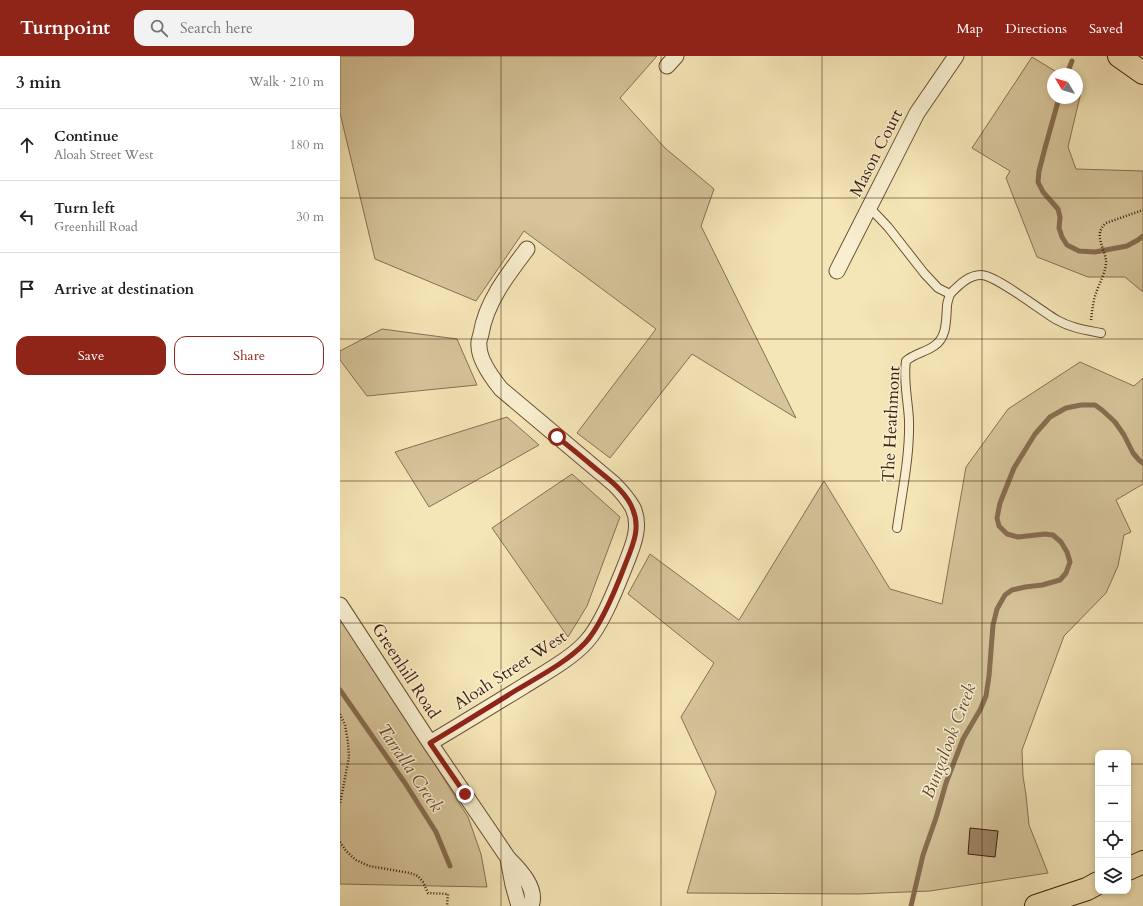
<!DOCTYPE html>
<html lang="en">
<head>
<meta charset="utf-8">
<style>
  :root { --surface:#fff; --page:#f2f2f2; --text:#202124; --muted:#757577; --line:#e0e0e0; --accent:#8f2418 }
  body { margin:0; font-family:Cardo,serif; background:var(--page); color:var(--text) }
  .controls { position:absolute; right:12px; bottom:12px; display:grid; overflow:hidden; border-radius:8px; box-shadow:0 2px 6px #0003 }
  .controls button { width:36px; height:36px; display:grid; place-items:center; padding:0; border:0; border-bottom:1px solid var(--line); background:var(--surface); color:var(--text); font:20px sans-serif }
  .compass { position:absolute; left:707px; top:12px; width:36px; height:36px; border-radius:50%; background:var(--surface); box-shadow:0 2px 6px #0003; rotate:308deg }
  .stop { position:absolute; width:12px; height:12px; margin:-9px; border:3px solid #8f2418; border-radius:50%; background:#fff }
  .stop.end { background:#8f2418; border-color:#fff; box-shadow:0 1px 4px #0008 }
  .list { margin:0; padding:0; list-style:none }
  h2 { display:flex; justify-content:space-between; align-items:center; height:52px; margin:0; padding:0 16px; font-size:17px }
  h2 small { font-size:13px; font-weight:400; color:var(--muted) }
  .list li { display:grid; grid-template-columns:26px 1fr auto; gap:12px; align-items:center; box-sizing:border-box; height:72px; padding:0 16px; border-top:1px solid var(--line) }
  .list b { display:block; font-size:15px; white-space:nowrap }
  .list p { margin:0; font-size:13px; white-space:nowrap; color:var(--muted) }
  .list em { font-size:13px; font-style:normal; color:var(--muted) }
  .actions { display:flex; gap:8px; padding:12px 16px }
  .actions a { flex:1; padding:9px 0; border:1px solid var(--accent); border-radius:12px; text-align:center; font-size:14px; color:var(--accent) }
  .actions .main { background:var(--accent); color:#fff }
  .icon { flex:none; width:22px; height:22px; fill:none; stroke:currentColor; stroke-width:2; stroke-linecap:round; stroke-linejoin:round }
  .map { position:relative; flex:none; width:803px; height:850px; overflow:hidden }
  header { display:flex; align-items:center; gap:24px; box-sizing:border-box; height:56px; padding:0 20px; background:var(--accent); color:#fff }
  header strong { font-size:19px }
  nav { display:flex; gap:22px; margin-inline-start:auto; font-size:14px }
  .search { width:280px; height:36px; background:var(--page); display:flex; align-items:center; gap:10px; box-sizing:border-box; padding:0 14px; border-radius:12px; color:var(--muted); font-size:15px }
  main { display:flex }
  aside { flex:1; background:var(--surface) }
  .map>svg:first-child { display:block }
</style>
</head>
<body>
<header>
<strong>Turnpoint</strong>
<div class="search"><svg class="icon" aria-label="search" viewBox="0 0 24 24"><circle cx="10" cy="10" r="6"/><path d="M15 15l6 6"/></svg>Search here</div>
<nav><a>Map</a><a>Directions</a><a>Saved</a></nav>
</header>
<main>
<aside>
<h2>3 min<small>Walk · 210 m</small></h2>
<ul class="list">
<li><svg class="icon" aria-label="ahead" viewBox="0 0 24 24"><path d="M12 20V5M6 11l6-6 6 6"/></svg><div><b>Continue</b><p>Aloah Street West</p></div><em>180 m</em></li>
<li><svg class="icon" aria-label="left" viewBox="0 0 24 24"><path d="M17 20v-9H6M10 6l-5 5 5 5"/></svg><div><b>Turn left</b><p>Greenhill Road</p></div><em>30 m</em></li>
<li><svg class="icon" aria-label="arrive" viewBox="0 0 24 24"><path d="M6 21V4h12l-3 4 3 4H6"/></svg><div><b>Arrive at destination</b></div></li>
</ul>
<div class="actions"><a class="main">Save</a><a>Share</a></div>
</aside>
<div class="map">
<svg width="803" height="850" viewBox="0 0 803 850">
  <rect width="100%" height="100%" fill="#f5e6b7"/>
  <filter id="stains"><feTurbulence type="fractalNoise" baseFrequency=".005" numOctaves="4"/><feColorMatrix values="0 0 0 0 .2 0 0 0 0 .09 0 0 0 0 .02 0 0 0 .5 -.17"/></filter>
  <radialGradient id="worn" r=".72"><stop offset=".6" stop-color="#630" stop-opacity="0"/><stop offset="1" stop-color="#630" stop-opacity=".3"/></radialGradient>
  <path fill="#d6c49a" stroke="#8a7053" d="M0,0H317L280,42L325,92L374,133L361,170L456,362L352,298L270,402L237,377L316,273L184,175L136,245L35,203L0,57Z
    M692,1L720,18H713V42H737V28L742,32L728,91L736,113L803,115V236L785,221H748L697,201L666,122L670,115L632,92Z
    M42,273L117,283L137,329L27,340L0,304V295Z
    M740,306L794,330L803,322V428L776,444L791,476L784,479L778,510L766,537L724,580L682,694L683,720L686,739L689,769L708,817L590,835L518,838L347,837L376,736L341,661L374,607L288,538L310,498L399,564L484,425L550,533L602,548L626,411L668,353Z
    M167,361L199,389L89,451L55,396Z
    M232,418L280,461L247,550L228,581L152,472Z
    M0,563L44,628L128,761L141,798L147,831L0,828Z"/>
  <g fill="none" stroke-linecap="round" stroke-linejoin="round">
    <path stroke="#876d50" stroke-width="5" d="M727,18L732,5
      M719,42L705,92L699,115L698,126L703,136L718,153L720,161L719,172L722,181L727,189L739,195L755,196L787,190L798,184L803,180
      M0,634L65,727L96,776L110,810
      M571,850L583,799L596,762L606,727L623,683L640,654L646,640L649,620L653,569L657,553L665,539L672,534L685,531L702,529L720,524L726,517L730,506L727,496L721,486L713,479L705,478L678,481L667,478L659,470L657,462L660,447L674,412L695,378L710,361L726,352L741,349H755L762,354L775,366L784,379L793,397L799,404L803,407"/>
  </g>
  <path fill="#9d8665" stroke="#3e1d0c" d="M630,772L658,775L655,801L628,798Z"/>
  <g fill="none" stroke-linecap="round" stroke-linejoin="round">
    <defs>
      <path id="service" d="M529,151L548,171L584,217L598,232L610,238C618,230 628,219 641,219C656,219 701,255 717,264C731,272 746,274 761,277
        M557,472C562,436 570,400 569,364C568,344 563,324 566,305C575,297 584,297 594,290C607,282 606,264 607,250C607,246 609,242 610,238"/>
      <path id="minor" d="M327,10L336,0
        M497,215L577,57L616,0
        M0,549L90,687L168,802C179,813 198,832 191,850
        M90,687C122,668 153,649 184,630C203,618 232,602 246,586C262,569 276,532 285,510C292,492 302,471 293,452C288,443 281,435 274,428L161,333C153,323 139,304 139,290C138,286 140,282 141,278C146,246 168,218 187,193
        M168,803L173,829L179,850"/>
      <path id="primary" d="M779,0L803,17
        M788,813L803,806
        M696,850L747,833L758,827"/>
    </defs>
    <use href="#service" stroke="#6c4f37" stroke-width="10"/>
    <use href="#minor" stroke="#6c4f37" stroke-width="17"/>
    <use href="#primary" stroke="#3e1d0c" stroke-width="24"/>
    <path stroke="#3e1d0c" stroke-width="2.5" stroke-dasharray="1 2" stroke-linecap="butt" d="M751,264C752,255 753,246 756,237C759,228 767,214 766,204C764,191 753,178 766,167L803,154
      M0,658L5,669L8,686L9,701L0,748
      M0,786L6,795L16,804L29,810L70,817L78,820L83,826L88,837L108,838L107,850"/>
    <use href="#service" stroke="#f8efd0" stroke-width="8"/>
    <use href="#minor" stroke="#f8efd0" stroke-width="15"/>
    <use href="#primary" stroke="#f5e6b7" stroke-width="22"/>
  </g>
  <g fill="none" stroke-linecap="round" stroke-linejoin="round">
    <path stroke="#8f2418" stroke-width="5" d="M125,738L90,687C120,669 149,651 178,633C200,620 228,605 245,587C261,570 277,530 285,509C292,491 301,473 293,454C287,436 268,423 255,412C242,401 230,391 217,381"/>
  </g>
  <path fill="none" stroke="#3e1d0c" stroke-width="1" stroke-opacity="0.55" d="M161,0V850M321,0V850M482,0V850M642,0V850M0,142H803M0,283H803M0,425H803M0,567H803M0,708H758M788,708H803"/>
  <g text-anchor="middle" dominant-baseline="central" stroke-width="3" stroke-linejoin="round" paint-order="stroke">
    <g font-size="17" fill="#3e1d0c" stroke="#f8efd0">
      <text transform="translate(536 97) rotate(-63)">Mason Court</text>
      <text transform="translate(551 368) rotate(-87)">The Heathmont</text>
      <text transform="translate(170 614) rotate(-33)">Aloah Street West</text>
      <text transform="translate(66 615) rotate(57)">Greenhill Road</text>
    </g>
    <g font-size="18" font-style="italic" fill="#684c34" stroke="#f8efd0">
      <text transform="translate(609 685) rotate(-69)">Bungalook Creek</text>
      <text transform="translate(70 712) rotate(56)">Tarralla Creek</text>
    </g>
  </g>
  <rect width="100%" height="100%" filter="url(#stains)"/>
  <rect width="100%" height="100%" fill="url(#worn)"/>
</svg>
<div class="controls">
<button>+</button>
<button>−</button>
<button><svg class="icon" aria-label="locate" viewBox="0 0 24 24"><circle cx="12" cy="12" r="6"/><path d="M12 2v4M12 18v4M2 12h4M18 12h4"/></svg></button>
<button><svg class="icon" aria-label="layers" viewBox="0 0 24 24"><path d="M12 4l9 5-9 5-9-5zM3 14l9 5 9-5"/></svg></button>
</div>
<svg class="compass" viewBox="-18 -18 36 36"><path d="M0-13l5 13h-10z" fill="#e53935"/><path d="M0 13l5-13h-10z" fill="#757577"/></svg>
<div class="stop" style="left:217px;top:381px"></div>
<div class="stop end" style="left:125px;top:738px"></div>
</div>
</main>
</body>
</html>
